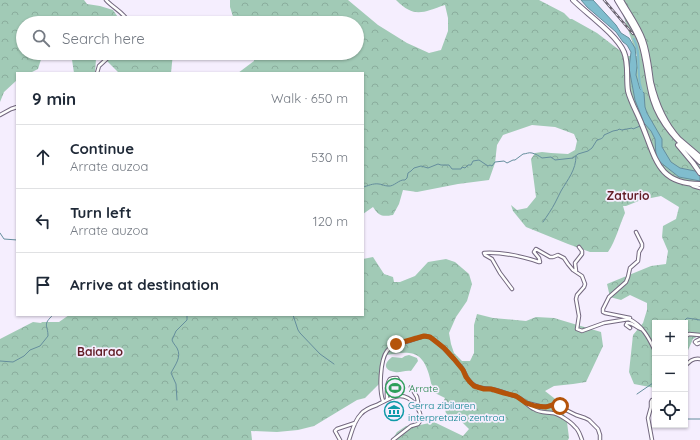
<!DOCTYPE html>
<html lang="en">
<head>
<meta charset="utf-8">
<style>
  :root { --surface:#fff; --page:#f2f2f3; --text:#1f2937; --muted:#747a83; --line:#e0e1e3 }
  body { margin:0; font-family:Quicksand,sans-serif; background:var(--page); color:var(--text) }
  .controls { position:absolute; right:12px; bottom:12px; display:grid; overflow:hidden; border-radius:0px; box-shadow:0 1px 3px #0004 }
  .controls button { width:36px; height:36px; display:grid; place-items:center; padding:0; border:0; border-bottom:1px solid var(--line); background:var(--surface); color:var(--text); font:20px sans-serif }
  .stop { position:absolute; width:12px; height:12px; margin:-9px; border:3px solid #b45309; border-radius:50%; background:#fff }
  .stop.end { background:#b45309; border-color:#fff; box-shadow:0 1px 4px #0008 }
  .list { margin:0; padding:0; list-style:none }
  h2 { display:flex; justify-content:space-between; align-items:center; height:52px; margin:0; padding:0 16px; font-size:17px }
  h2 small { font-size:13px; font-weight:400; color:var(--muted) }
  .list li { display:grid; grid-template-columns:26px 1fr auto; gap:12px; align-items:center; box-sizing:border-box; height:64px; padding:0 16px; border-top:1px solid var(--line) }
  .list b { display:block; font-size:15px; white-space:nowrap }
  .list p { margin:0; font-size:13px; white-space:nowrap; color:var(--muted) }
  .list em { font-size:13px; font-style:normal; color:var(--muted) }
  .icon { flex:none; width:22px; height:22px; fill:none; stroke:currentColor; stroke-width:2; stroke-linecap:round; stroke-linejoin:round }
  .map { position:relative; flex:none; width:700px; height:440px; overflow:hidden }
  .search { position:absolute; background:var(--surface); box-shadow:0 1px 3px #0004; left:16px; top:16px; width:348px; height:44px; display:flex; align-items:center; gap:10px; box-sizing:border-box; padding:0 14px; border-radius:22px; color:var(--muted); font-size:15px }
  .panel { position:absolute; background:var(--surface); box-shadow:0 1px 3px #0004; left:16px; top:72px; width:348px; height:244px; border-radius:0px }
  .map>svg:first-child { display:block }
</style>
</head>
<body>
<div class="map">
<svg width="700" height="440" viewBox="0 0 700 440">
  <defs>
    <pattern id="forest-crowns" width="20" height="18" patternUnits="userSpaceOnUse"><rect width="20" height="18" fill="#a1cab6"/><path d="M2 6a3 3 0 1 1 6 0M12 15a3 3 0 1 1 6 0" fill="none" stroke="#8aad9d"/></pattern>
  </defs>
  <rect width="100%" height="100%" fill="#f5eefe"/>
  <path fill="#a1cab6" d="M409,355L417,358L418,361L411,371C405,370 400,373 395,372C383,370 384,363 392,357L402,358L405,356Z"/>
  <path fill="url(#forest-crowns)" d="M0,0H84L87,4L100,6L113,10L122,23H23V53H43L38,69L30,73H17V80L4,92L0,102Z
    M230,0H348L378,25L407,43L429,53L441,50L448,31V18L445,5C423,12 415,19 396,0H539L564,13L570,19H572L597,33L627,56H637L618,0H700V335L693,339L685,357V323H655V388L634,384L629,372L633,335L643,323L647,310V303L630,295L621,300L610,297L607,284L651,266L666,264L668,251L662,237L663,226L676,219L679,207L661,196L641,200L626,206H623L625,213C619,226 616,240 608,252H590L568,244L526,227L513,211L511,205L517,210L527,208L536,197L531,159L535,153L542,152L551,153L568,154L575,150L577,141L574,134L555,127L532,125L503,135L497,145L495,163L489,180L458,184L417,192L403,190L399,204L393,215C382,217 379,216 373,207L363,214V73H238L254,61V53H357V23H235L230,7Z
    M71,53H140L149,59L162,53H173L171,73H119L105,59H96L95,73H74Z
    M373,257L384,274L393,277L394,282H400L415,276L428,262L446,259L455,262L469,274L472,284L467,301L456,317L449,333L451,344L454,353L462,361H470L474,353V325L477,314L493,318L526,321L536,317L554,318L601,332L603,346L586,382L573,384L554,386L545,391L559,402L567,422L569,438L568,440H392L397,432L406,426L420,425L434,422L463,436L469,429L459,419L447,417L443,402L445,398L433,392C430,378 427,354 409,353C402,352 394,354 387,355L384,361L380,383L365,398L357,400L314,426L298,430L277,432L251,431L252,440H0V339L33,322L41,323L42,322H59L69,315H363V259Z"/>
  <path fill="#80bdce" stroke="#658e9d" d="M581,0H593L616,25L621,33L629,38L635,48L637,66L636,75L640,89L644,93L645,107L647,113L662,139V147L671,162L680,168L700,172V181L679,177L660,162L656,156L655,139L651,131L644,123L635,100L629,68L631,52L627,45L623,42L616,32L587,7Z"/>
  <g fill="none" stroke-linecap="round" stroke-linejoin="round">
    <path stroke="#658e9d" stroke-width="1" d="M363,187C368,186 373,183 379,184C381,184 385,186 388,186C394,187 399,179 405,180L407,178L408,173L411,171L414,168L421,166L428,168L438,164L441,165H449L452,169H461L462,167L465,168L468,165H471L473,161L479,160L488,166L490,165L492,166L495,162L504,161L507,163L513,160H515L523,154C526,154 529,152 532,153C536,154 539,156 542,158L551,157L555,160L573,158L578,154L588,151L592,148L597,140C600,139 603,139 604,135L613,131L618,130L619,129L622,130L632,128L633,129L640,126
      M543,222C547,216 552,209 555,203C557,199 559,195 561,191C568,179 576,170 576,156
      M0,233L4,239L17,240
      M293,315L298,330L300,333L320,354L334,364
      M682,323L687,318L700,320
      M0,361L13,362L24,356L30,350L40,346L48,336C48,325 42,325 53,315
      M637,394L653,383L655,380
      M177,400L176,384L171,373C175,365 182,357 177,348C175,345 173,343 172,340L176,331L187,320V315
      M687,419H700"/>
    <path stroke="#80bdce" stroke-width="2" d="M634,39C640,51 638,63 639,75C639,81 640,86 642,91"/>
    <defs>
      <path id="minor" d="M106,0C114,9 124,12 129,23
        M97,73L99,66L113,53
        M0,115L11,109L17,107
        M690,184L693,186L700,188
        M576,271L575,263L582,254V251L579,247
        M512,289L500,273L492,259L485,255L484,253C502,252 521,256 539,262H540L539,258L534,252L536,249L550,257H553L558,255L564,258L568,264L573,270L582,276L585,284L584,287L577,295L576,299L579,316L577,329L582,331L604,323L629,319C642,325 649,338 655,351
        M630,318L605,313L603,312V309L609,297L626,282L628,277L630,268L638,261L639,252L642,247V244L636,232
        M630,328L626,325L627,323C633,322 636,328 641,329
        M685,337L689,334L700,335
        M700,339L696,341L695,342L697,344L700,343
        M685,366C690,361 693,358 700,359
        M411,387L417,397L418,402L415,403
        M387,399C387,394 386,382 390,379C392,378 395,378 397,378L398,380V396
        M383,401C379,390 380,360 387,351C392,344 401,344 409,341C414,340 421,336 426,336C435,337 456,361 462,368C466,374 467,381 474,385C479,389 485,388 491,389C499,390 507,394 515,396C523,398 527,406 534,409C540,413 545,412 552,413C558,413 571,422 575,427C579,430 580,435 582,440
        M527,403L543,407L556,405L576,415L585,418L589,420L598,429L600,435V440
        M340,440L335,431L337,429L355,423
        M349,440C352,431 354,421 361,414C365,409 371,407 377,405C385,401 392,396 400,396C412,396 421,410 421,420L418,424L411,426L393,440
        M652,440L648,418L651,407V402L652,400H655"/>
      <path id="highway" d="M573,0C587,14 616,34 624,52C629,64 626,78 628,91C631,103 638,114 642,125C656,158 657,184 700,184
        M617,0C625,14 635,27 641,43C647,61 647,81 653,100C661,126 681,144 700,162
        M621,0C628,13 638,26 643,40C648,54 649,68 651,82C656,103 664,123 679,139C686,145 693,151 700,157
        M678,145L693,163L700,173"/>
    </defs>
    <use href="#minor" stroke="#72677e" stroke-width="4.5"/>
    <use href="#highway" stroke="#72677e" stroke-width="6"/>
    <use href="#minor" stroke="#fff" stroke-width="2.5"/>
    <use href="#highway" stroke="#fff" stroke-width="4"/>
    <defs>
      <path id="rail" d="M604,0L633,34"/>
    </defs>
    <use href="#rail" stroke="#6a6470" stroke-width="2.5"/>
    <use href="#rail" stroke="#f5eefe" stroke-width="1" stroke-dasharray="3" stroke-linecap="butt"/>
  </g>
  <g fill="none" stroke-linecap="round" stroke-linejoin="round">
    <path stroke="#b45309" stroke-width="5" d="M396,344L424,336L430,337L444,348L454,359L463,370L466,377L470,382L474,386L484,389H491L504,393L516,396L526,403L535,406L546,407L555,404L560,406"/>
  </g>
  <defs>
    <symbol id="stadium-ring" viewBox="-11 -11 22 22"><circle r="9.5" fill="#f5eefe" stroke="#2e9e5b" stroke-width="1.5"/><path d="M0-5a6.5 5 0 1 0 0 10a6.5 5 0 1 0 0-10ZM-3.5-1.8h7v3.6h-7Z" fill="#2e9e5b"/></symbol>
    <symbol id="museum-ring" viewBox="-11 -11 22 22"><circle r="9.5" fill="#f5eefe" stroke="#0f9aa8" stroke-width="1.5"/><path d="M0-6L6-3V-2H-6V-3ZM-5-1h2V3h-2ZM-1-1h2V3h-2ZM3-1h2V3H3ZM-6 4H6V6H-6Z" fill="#0f9aa8"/></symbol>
  </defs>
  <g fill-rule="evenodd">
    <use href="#stadium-ring" x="384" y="377" width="22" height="22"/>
    <use href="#museum-ring" x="383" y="400" width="22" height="22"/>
  </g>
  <g text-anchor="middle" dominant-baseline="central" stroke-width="3.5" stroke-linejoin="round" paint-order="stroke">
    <g font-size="10" fill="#27864d" stroke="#f5eefe" text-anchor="start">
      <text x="409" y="388">Arrate</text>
    </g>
    <g font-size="10" fill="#0d838f" stroke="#f5eefe" text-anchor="start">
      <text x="408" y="405">Gerra zibilaren<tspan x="408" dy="12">interpretazio zentroa</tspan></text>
    </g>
    <g font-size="12" font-weight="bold" fill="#621c25" stroke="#f5eefe">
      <text x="628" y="195">Zaturio</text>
      <text x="100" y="351">Baiarao</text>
    </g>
  </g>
</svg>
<div class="controls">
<button>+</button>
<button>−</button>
<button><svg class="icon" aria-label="locate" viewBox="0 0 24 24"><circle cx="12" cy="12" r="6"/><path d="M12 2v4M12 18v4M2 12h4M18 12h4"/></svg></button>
</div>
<div class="stop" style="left:560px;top:406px"></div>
<div class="stop end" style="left:396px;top:344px"></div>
<div class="search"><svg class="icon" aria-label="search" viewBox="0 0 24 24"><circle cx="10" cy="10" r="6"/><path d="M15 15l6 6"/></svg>Search here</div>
<section class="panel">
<h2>9 min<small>Walk · 650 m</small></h2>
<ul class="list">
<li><svg class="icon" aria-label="ahead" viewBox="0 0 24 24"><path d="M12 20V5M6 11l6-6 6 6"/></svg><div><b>Continue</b><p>Arrate auzoa</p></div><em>530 m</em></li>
<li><svg class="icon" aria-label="left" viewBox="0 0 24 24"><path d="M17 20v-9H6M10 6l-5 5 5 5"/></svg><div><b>Turn left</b><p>Arrate auzoa</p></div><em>120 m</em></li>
<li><svg class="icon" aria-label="arrive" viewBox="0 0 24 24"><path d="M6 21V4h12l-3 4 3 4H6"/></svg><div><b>Arrive at destination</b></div></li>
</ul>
</section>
</div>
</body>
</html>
